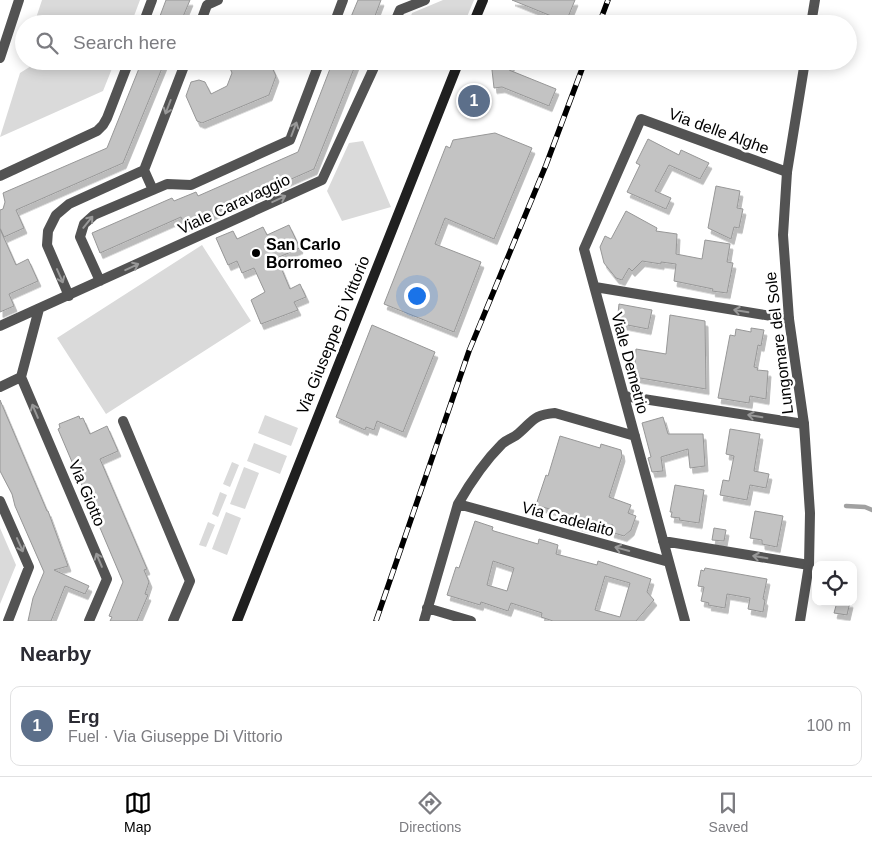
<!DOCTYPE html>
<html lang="en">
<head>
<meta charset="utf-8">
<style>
  :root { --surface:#fff; --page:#f7f7f7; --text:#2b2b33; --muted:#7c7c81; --line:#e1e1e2; --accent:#000 }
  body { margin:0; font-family:Arial,sans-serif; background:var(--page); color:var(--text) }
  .controls { position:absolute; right:15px; bottom:15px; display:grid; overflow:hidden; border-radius:10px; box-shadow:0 2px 12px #0003 }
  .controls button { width:45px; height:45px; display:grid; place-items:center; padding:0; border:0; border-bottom:1px solid var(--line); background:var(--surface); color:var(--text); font:25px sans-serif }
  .you { position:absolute; left:416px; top:295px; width:18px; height:18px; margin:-12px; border:4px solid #fff; border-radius:50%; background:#1a73e8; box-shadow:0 0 0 8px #1a73e833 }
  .badge { display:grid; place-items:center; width:32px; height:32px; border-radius:50%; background:var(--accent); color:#fff; font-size:16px; font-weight:700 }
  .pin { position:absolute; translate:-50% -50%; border:2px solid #fff; box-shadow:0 1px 5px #0006 }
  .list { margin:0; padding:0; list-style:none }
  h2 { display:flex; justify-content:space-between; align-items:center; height:65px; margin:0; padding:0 20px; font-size:21px }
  h2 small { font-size:16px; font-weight:400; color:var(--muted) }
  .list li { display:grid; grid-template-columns:32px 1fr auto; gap:15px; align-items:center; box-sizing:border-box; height:80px; margin:0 10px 10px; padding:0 10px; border:1px solid var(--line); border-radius:10px }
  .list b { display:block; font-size:19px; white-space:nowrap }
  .list p { margin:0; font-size:16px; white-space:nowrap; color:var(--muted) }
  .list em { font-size:16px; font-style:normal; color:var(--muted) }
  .icon { flex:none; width:28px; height:28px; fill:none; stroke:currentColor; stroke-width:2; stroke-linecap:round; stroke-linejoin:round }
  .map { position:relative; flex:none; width:872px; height:621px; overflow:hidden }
  .search { position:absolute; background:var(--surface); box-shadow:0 2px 12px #0003; left:15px; right:15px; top:15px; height:55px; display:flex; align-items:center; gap:12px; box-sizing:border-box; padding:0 18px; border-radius:28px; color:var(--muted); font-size:19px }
  .sheet { height:155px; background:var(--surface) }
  nav { display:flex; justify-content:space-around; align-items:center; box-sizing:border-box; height:70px; border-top:1px solid var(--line); background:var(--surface); font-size:14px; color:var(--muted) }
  nav a { display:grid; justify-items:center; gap:2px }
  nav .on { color:var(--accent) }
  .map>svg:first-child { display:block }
</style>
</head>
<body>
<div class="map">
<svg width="872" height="621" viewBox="0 0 872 621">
  <defs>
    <filter id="shadow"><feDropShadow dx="3" dy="5.5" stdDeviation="0" flood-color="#0004"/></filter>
  </defs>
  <rect width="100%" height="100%" fill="#fff"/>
  <path fill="#dadada" d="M42,0H140L131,24H34Z
    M443,0H474L464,24H408L412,13Z
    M39,61H115L103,91L0,137L20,73Z
    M363,141L391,207L342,221L327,191L349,143Z
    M202,245L251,321L106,414L57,338Z
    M265,415L298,428L291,446L258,433Z
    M254,443L287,456L280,474L247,461Z
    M232,462L239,465L230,487L223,484Z
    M244,467L259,473L245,509L230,504Z
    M220,492L227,495L218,517L212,514Z
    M226,512L241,518L227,555L212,549Z
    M208,522L215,525L206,547L199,545Z
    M0,528L16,565L0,604Z"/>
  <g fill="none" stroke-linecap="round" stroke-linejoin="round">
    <path stroke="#a1a1a1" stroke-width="4.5" d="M846,506L865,507L872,510"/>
  </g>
  <path fill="#c3c3c3" stroke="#979797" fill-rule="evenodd" filter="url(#shadow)" d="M166,0H190L180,24H157Z
    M358,0H381L372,24H348Z
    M512,0H575L566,22Z
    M142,61H165L123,163L16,210L24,228L4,237L0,228V210L3,209L5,202L3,193L107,148Z
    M227,61H269L276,76L269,95L202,123L197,121L186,96L191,82L199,80L205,82L211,94L227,86L232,73Z
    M333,61H357L314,169L185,226L181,217L100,253L92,233L172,198L174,201L196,192L198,196L298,152Z
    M491,61H513L509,70L556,89L549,106L502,87L494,88Z
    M495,133L532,148L494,239L445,218L435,244L481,262L454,332L384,304L446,146L450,148L453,140Z
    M648,139L679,155L681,150L709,163L700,179L669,165L655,191L671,198L666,209L627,192L640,165L636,163Z
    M716,186L740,191L737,208L743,209L739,228L734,227L731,239L708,228Z
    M626,211L657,228L656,231L677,234L676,254L702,259L705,240L730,244L727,262L733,263L727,293L712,291L713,289L674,281L676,264L661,262V264L642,261L632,271L629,268L622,280L616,278L604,263L600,247L605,236L611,239Z
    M289,225L300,248L277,258L290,289L300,284L306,297L294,302L298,310L261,324L251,300L265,292L254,268L242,273L237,261L228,265L216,238L233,231L237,239L263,227L267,235Z
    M0,229L16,265L28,259L38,281L9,294L14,306L0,312Z
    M619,304L652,310L648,329L617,323Z
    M670,315L705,321L706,389L634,377L636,349L666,354Z
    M372,325L435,352L403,432L377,421L374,430L366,427L365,430L336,417Z
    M751,328L764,330L761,346L758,345L754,367L758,368L757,370L768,371L766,399L750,396L749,403L718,398L730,335L735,336L736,329L751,332Z
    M0,400L47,511H48L68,566L54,570L89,586L85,594L65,586L51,621H28L33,598L44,572L15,506L12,494L0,471Z
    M79,416L80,419L83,418L90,434L107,426L118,451L100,459L147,569L144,570L149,582L145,594L148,595L137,621H110L112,617L109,616L123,582L58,429L60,428L59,424Z
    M663,417L668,434H703L705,466L690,468L688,449L661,457L663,471L652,472L648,458L651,457L642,423Z
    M730,429L760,434L754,471L769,474L766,488L750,485L747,500L720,495L723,480L729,481L734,456L726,454Z
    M560,436L600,448L601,444L621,450L622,456L609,497L631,505L628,513L636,516L631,530L624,536L611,532L613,525L582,526L564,520L566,514L536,505L546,475L548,476Z
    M675,485L704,490L699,523L679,520L680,518L671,517L672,512H670Z
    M755,511L783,516L777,547L762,544V540L750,538Z
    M475,521L493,527L492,530L494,531L538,544L539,539L558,545L556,554L597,565L598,561L651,579L647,592L654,600L636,621H553L541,617L542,613L511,603L508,611L481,602L480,605L447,595L456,567L459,568ZM493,561L514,568L507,591L487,585ZM605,576L630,583L620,617L595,610Z
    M714,528L726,530L724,541L712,540Z
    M705,568L767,579L763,599L765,600L763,612L748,609L750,598L727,594L725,608L708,605L709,603L701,601L704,587L698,586L701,570L704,571Z
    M837,602H850L847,615L834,613Z"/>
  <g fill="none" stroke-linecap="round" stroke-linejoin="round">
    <path stroke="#535353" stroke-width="10" d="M143,24L152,0
      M200,24L207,5L218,0
      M334,24L343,0
      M394,24L400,10L425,0
      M0,58L19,0
      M144,170L153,190
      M0,176L97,131L103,125L107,118L129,61
      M100,281L80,237L84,224L94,215L167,184L191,185L290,140L320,61
      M595,287L789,319
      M69,296L47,245L48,231L56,215L69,204L144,170L186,61
      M0,326L322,180L377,61
      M21,377L107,579L89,621
      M0,387L21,377L39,309
      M624,396L804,424
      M123,421L190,581L173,621
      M0,501L29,567L8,621
      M458,504L669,562
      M663,541L809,565
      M427,608L471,621
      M424,621L458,504C470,483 485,461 502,444C507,439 514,438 519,433C534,420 533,415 555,413L635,436
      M685,621L584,249L641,119L787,172"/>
    <path stroke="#535353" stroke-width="10" d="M811,24L815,0
      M800,621L809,565L810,513L804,424L789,319L783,235L787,172L805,61"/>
    <path stroke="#202020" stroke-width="10" d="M473,24L483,0
      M237,621L459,61"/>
    <defs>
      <path id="rail" d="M599,24L608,0
        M376,621L469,351L546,165L585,61"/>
    </defs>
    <use href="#rail" stroke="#000" stroke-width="5.5"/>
    <use href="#rail" stroke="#fff" stroke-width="4" stroke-dasharray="11" stroke-linecap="butt"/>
  </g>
  <defs><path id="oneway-shaft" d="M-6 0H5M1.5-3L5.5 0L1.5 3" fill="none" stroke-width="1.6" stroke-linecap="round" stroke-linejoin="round" transform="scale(1.25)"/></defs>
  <g stroke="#989898">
    <use href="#oneway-shaft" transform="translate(168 107) rotate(111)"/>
    <use href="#oneway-shaft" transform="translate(294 129) rotate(-69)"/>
    <use href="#oneway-shaft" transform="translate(279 199) rotate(-25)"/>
    <use href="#oneway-shaft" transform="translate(88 222) rotate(-51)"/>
    <use href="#oneway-shaft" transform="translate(132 267) rotate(-25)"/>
    <use href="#oneway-shaft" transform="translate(60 276) rotate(66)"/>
    <use href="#oneway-shaft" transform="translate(741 311) rotate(-171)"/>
    <use href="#oneway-shaft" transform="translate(35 411) rotate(-113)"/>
    <use href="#oneway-shaft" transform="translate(755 416) rotate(-171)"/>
    <use href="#oneway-shaft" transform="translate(20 545) rotate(66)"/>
    <use href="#oneway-shaft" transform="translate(622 549) rotate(-165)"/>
    <use href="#oneway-shaft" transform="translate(760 557) rotate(-171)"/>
    <use href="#oneway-shaft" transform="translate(99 560) rotate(-113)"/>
  </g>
  <circle fill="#000" stroke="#fff" stroke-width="2" cx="256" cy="253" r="5"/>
  <g text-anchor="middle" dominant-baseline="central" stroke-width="5" stroke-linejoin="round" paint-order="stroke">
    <g font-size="16" fill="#000" stroke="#fff">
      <text transform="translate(719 131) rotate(20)">Via delle Alghe</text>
      <text transform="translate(234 204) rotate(-25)">Viale Caravaggio</text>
      <text transform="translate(333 335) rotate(-68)">Via Giuseppe Di Vittorio</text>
      <text transform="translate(779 343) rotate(-97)">Lungomare del Sole</text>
      <text transform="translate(630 363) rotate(75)">Viale Demetrio</text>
      <text transform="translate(87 493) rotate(67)">Via Giotto</text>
      <text transform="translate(568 519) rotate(15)">Via Cadelaito</text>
    </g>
    <g font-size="16" font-weight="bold" fill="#000" stroke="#fff" text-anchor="start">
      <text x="266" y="244">San Carlo<tspan x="266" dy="18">Borromeo</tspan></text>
    </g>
  </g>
</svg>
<div class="controls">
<button><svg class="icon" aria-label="locate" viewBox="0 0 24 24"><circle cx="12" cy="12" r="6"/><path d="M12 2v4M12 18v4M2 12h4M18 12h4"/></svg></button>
</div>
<div class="you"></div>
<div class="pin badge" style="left:474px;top:101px;background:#5c6f8a">1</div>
<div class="search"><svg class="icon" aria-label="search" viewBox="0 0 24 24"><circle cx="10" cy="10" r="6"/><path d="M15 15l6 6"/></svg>Search here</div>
</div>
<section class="sheet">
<h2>Nearby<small></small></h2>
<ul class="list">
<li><span class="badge" style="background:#5c6f8a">1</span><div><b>Erg</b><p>Fuel · Via Giuseppe Di Vittorio</p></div><em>100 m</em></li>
</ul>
</section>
<nav>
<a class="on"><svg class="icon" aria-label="map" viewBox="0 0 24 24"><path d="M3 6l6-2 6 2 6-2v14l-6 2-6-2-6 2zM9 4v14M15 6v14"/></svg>Map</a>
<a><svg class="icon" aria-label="directions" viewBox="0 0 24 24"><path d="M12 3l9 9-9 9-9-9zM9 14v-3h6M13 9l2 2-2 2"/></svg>Directions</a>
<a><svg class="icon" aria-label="saved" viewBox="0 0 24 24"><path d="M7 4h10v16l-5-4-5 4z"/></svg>Saved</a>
</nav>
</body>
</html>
